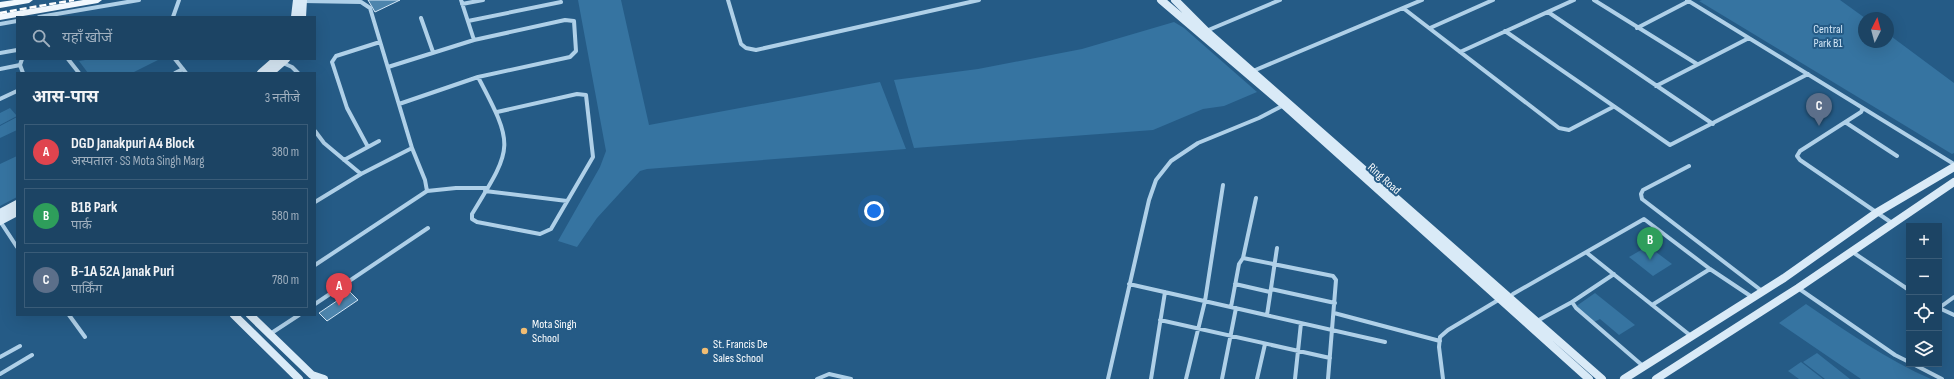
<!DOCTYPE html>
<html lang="hi">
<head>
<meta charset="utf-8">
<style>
  :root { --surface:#1c4464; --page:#254b6a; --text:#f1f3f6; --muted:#a0b0bf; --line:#3a5c78; --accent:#8c9099 }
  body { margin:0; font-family:"Sofia Sans Condensed","Noto Sans Devanagari",sans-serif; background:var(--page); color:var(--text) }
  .controls { position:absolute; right:12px; bottom:12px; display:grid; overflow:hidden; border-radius:0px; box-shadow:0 4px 16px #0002 }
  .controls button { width:36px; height:36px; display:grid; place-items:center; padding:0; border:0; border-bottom:1px solid var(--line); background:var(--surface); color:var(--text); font:20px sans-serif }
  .compass { position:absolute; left:1858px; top:12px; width:36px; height:36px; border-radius:50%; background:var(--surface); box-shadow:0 4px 16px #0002; rotate:6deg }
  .you { position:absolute; left:874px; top:211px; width:14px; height:14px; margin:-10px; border:3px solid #fff; border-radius:50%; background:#1a73e8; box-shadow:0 0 0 6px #1a73e833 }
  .badge { display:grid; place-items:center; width:26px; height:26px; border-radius:50%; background:var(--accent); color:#fff; font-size:13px; font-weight:700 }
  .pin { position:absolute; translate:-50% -33px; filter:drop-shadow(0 1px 2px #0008) }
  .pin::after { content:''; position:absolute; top:21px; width:14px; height:12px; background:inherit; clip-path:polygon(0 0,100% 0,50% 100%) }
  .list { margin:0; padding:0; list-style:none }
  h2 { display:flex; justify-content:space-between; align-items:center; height:52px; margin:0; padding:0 16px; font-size:17px }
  h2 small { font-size:13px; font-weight:400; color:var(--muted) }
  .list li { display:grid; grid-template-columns:26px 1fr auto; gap:12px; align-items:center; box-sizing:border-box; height:56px; margin:0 8px 8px; padding:0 8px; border:1px solid var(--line); border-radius:0px }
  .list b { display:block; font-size:15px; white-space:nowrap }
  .list p { margin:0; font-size:13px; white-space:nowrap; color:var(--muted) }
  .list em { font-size:13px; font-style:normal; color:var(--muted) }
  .icon { flex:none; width:22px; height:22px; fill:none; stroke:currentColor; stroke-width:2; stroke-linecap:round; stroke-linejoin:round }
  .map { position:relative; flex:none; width:1954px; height:379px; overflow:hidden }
  .search { position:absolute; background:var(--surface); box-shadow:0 4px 16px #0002; left:16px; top:16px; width:300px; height:44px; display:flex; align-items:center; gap:10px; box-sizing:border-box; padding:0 14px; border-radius:0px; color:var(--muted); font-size:15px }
  .panel { position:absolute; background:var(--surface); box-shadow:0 4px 16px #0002; left:16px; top:72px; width:300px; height:244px; border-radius:0px }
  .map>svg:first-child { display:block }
</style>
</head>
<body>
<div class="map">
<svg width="1954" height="379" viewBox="0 0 1954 379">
  <rect width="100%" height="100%" fill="#255b86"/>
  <path fill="#3674a1" d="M578,0H621L649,125L880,82L906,149L647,169L640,171L597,218L577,247L558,241L600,167L606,151Z
    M1702,0H1840L1865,18L1864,42H1888V34L1954,83V153L1952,154L1699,1Z
    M1174,22L1184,28L1257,92L1224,106L1203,109L1153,130L914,148L894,80L978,69L1082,49Z
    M91,59H160L132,73H88L79,61Z
    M10,108L17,116L0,125V113Z
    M17,117V130L0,138V126Z
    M17,156V197L0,206V164Z
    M1648,246L1672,264L1653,276L1629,257Z
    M1595,293L1635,325L1619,335L1600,319L1594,322L1575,307Z
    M1806,304C1846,331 1887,360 1931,379H1861L1779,323Z
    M1817,353L1850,379H1825L1803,362Z
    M1801,362L1823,379H1799L1788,371Z"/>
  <path fill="#4d85ad" stroke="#d3e7f7" d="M368,0H400L375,12Z
    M350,292L358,300L327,321L319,313Z"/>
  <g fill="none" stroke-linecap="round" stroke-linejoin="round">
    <path stroke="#afd0e8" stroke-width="4" d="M461,0L474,40
      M728,0L741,44L746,48L756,50L979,0
      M1594,0L1697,64
      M1687,0L1954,164
      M303,1L361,2L370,8L412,148L425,180L427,191
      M462,4L483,0
      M1403,8L1559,128L1569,130L1613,107
      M1548,12L1713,124
      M39,17L139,0
      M173,17L179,0
      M421,18L433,52
      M468,21L561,2
      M0,24L17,21
      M1430,28L1493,0
      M1637,28L1689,1
      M1206,31L1280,0
      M1505,31L1670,145L1808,74
      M1460,52L1574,0
      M0,53L17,50
      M22,59L20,65L23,73
      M68,59L79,73
      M175,59L186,73
      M283,63L292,67L298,73
      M388,67L474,40L565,20L574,21L576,51L570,57L478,77L399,104
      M0,69L20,65
      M1253,71L1422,0
      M175,73L183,69
      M478,77C515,147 513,147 472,214V219L477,222L540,234L551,229L593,157L586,95L577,94L497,112
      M1656,86L1749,38
      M0,99L17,91
      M1863,108L1861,112L1800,151L1797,156L1800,160L1892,223
      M1845,122L1897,156
      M315,131L324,143L361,174
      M368,147L347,108L332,62L336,56L380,42
      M344,160L379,141
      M1689,166L1643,190L1641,194L1642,199L1762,291
      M485,191L567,201
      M315,202L361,174L412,148
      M0,221L17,247
      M1851,251L1909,290
      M1587,253L1691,336
      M1243,258L1256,198
      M315,265L427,191L456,188H487
      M1614,274L1572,302L1576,308L1643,366
      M1129,284L1385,342
      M1235,284L1270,292
      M1798,288L1895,355L1909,362
      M1271,289L1335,303
      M1513,294L1644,219L1710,269
      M315,304L428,228
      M1652,305L1710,269L1752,297
      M1231,307L1239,264L1243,258L1333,276L1336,280L1328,379
      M1939,308L1954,297
      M1939,308L1954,315
      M1334,313L1440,341
      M69,315L85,337
      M1267,315L1277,248
      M1160,320L1330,358
      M1537,321L1572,302
      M270,334L299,315
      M0,357L20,346
      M1913,364L1942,379
      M0,374L32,355
      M817,379L829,374L851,379
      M1108,379L1149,200L1156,180L1171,161L1198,143L1259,118L1284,105
      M1151,379L1165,292
      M1186,379L1205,301L1223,185
      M1222,379L1236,308
      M1257,379L1265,344
      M1295,379L1301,323
      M1443,379L1439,347L1440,337L1448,330L1500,299"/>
    <path stroke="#d9eaf7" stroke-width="8" d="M1161,0L1284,105L1589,379
      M1175,0L1206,31L1602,379
      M295,17L297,0
      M302,17L303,0
      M261,73L277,59
      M270,73L286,59
      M0,213L17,204
      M0,221L17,212
      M234,315L299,379
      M250,315L312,375L324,379
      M1624,379L1784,278L1876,213L1954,167
      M1656,379L1798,288L1954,182"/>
    <path fill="#f1f8fe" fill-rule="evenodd" d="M14,0H33L29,3L0,8V2Z
      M83,0H102L98,3L0,20V14Z"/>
    <path stroke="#fff" stroke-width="2.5" stroke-dasharray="7 3" stroke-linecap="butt" d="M0,13L74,0"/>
  </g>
  <g fill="#f2bd73" stroke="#255b86" stroke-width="1.5">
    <circle cx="524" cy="331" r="4"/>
    <circle cx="705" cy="351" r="4"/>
  </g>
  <g text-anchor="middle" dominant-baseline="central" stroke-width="4" stroke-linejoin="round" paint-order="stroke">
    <g font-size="12" fill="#d3e7f7" stroke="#255b86">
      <text x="1828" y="29">Central<tspan x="1828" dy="14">Park B1</tspan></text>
    </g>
    <g font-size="12" fill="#fff" stroke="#255b86">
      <text transform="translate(1384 179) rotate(42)">Ring Road</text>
    </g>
    <g font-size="12" fill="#fff" stroke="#255b86" text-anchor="start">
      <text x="532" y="324">Mota Singh<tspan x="532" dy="14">School</tspan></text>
      <text x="713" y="344">St. Francis De<tspan x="713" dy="14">Sales School</tspan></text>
    </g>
  </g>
</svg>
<div class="controls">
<button>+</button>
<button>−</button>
<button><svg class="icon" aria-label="locate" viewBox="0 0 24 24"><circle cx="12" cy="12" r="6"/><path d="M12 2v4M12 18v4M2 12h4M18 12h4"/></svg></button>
<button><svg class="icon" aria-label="layers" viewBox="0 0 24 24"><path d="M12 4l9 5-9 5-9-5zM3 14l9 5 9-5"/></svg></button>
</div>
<svg class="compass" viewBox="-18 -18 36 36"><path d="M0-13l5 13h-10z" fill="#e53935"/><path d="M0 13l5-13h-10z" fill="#a0b0bf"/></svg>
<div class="you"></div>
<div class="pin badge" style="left:339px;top:306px;background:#e0444e">A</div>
<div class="pin badge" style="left:1650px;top:260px;background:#2e9e5b">B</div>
<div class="pin badge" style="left:1819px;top:126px;background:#5c6f8a">C</div>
<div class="search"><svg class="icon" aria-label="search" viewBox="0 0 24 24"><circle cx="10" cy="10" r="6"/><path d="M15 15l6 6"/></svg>यहाँ खोजें</div>
<section class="panel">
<h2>आस-पास<small>3 नतीजे</small></h2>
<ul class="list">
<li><span class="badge" style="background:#e0444e">A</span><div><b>DGD Janakpuri A4 Block</b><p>अस्पताल · SS Mota Singh Marg</p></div><em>380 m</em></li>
<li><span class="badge" style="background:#2e9e5b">B</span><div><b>B1B Park</b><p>पार्क</p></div><em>580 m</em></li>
<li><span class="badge" style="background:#5c6f8a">C</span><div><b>B-1A 52A Janak Puri</b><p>पार्किंग</p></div><em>780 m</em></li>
</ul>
</section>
</div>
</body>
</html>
